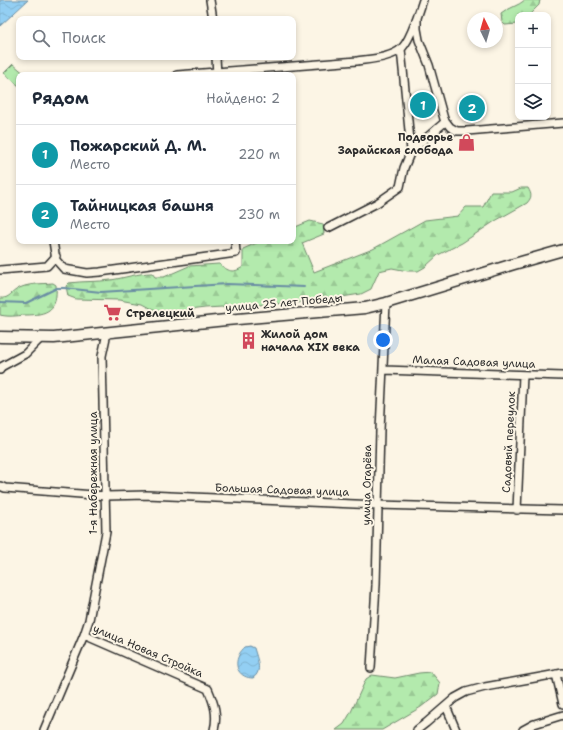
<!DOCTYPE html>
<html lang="ru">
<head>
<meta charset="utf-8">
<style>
  :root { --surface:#fff; --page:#f2f2f3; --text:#1f2937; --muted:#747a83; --line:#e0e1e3; --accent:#1a73e8 }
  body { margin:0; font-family:"Shantell Sans",sans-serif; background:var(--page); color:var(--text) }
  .controls { position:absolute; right:12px; top:12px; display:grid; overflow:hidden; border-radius:8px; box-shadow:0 2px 6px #0003 }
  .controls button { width:36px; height:36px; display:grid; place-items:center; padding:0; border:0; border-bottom:1px solid var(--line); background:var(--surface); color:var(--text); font:20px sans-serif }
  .compass { position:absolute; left:467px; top:12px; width:36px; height:36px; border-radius:50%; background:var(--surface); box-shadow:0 2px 6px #0003; rotate:355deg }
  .you { position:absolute; left:383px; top:340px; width:14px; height:14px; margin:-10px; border:3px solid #fff; border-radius:50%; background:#1a73e8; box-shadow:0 0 0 6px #1a73e833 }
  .badge { display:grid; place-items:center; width:26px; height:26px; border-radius:50%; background:var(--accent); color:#fff; font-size:13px; font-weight:700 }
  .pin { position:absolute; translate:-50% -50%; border:2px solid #fff; box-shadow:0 1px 4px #0006 }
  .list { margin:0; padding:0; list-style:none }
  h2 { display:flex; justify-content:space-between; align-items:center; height:52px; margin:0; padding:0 16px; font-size:17px }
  h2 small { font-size:13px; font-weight:400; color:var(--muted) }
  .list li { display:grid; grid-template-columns:26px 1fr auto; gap:12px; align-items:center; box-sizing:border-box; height:60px; padding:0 16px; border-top:1px solid var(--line) }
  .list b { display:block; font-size:15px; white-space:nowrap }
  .list p { margin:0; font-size:13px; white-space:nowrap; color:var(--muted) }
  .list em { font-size:13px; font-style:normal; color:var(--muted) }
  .icon { flex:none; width:22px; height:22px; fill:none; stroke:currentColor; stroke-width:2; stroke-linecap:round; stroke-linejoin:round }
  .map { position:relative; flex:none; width:563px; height:730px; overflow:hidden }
  .search { position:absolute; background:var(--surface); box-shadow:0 2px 6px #0003; left:16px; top:16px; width:280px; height:44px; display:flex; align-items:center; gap:10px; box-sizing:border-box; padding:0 14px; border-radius:8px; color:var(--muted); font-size:15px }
  .panel { position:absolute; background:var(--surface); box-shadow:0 2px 6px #0003; left:16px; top:72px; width:280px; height:172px; border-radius:8px }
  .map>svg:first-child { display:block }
</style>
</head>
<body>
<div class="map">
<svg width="563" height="730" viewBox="0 0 563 730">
  <defs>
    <pattern id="forest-firs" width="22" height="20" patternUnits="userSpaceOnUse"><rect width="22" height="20" fill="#b3eaad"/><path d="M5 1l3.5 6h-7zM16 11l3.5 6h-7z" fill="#9ac995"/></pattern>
    <pattern id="water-waves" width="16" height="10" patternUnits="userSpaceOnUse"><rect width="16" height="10" fill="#93cff3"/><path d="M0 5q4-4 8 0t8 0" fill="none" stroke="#7fb2d0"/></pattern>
  </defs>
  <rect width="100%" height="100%" fill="#fcf5e5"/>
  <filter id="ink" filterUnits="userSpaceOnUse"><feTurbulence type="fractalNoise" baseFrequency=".025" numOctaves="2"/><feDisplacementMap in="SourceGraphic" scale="8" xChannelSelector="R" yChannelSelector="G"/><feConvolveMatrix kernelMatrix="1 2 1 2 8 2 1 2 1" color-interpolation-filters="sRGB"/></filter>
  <g filter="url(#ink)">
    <path fill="url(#forest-firs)" stroke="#6f8a6c" d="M525,0H540L539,5L529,15H518V24L505,25L502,22L501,14C508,8 518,6 525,0Z
      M521,188H528C532,195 532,197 527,203L495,221L462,243L438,255L425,267L418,271H408L392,268L379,271L371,289L361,294L309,302L205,308L165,313L153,310L142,304L119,300L76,299L68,296L66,286L69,283C83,281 97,282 111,280C124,278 138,273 152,273L155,277H164L189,266L219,264C229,271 232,274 243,267V249L261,241H293V228L310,221L323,224L324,234L302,243L314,272L373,249L425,220L458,216L466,207H483L491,192H512Z
      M53,283L56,285C58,310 48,315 25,315C16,316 8,317 0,315V298C8,299 10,294 16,290C26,283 42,284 53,283Z
      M431,672L440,683L438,694L421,707L382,730H336L344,724L351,712L366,679L372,675L395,678L419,673Z"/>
    <path fill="#b3eaad" stroke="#6f8a6c" d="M13,64L26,75H19V86L4,73Z"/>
    <path fill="url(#water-waves)" stroke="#698da3" d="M0,0H28L0,26Z
      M250,646L254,648C257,659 263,671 253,678C240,678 233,667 239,655C240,652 243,649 245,647Z"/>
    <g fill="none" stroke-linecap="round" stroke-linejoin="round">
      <path stroke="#698da3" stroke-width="2" d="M0,302L26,303L57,288H64L101,292L227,284L304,287"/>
      <defs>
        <path id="minor" d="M210,0L213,19
          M423,0L417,18V29L419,40L429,65L444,119L450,127L457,131H467L563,123
          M401,49L411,151
          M216,57L217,75
          M177,75L357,61C370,59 392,58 402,48C409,41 413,28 417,18
          M328,228L377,203L400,187L404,168L411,151L445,122
          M53,241L56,260L64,269L87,273L100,272L236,253L235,241
          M0,270L47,266L56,256
          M0,370L1,367L25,354L41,338
          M384,370L563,376
          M0,486L5,488L106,496L147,495L378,505L563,510
          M517,510L523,375
          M84,635L208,689C214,703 218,715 214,730
          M371,668L376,585L380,430L386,303
          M556,674L563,704
          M446,706L456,730
          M44,730L84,635L89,620L106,532L102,356L107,333
          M417,730L426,723L455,698L466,692L485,687L563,673
          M523,730L534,724L563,715"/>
        <path id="secondary" d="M0,337L54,338L226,320L365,308L386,303L514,264L563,250"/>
      </defs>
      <use href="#minor" stroke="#2b2b2b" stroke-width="10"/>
      <use href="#secondary" stroke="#2b2b2b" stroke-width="13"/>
      <use href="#minor" stroke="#fcf5e5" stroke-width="7"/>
      <use href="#secondary" stroke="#fcf5e5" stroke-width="10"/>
    </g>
  </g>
  <defs>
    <symbol id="shop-bare" viewBox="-9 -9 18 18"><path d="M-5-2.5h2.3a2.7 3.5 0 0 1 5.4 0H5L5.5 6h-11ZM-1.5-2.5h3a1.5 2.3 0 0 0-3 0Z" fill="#d1495b" stroke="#fcf5e5" stroke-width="2.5" paint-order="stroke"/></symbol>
    <symbol id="supermarket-bare" viewBox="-9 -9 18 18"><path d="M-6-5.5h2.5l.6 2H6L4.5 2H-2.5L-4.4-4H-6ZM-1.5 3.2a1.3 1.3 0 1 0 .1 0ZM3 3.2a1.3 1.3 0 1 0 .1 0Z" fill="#d1495b" stroke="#fcf5e5" stroke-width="2.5" paint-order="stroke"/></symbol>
    <symbol id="building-bare" viewBox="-9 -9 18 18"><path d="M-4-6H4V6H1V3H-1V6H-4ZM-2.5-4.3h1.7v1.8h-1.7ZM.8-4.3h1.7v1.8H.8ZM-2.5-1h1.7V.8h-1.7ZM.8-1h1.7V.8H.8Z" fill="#d1495b" stroke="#fcf5e5" stroke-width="2.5" paint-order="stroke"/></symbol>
  </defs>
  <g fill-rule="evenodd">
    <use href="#shop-bare" x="454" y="130" width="25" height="25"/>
    <use href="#supermarket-bare" x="100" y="300" width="25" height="25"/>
    <use href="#building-bare" x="236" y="328" width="25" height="25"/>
  </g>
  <g text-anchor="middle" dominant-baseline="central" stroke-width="4" stroke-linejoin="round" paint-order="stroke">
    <g font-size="11" font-weight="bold" fill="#2b2b2b" stroke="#fcf5e5" text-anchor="start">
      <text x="453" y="137" text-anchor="end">Подворье<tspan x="453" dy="13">Зарайская слобода</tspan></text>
      <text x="126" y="313">Стрелецкий</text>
      <text x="261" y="334">Жилой дом<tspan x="261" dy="13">начала XIX века</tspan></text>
    </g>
    <g font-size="11" fill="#2b2b2b" stroke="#fcf5e5">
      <text transform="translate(284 303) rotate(-5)">улица 25 лет Победы</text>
      <text transform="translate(474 362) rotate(2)">Малая Садовая улица</text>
      <text transform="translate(509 442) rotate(-87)">Садовый переулок</text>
      <text transform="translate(93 473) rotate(-90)">1-я Набережная улица</text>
      <text transform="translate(367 485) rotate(-89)">улица Огарёва</text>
      <text transform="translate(282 490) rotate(2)">Большая Садовая улица</text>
      <text transform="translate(148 651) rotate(23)">улица Новая Стройка</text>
    </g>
  </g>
</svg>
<div class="controls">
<button>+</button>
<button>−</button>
<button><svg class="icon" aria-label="layers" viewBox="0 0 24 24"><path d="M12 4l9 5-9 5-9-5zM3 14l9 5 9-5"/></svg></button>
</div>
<svg class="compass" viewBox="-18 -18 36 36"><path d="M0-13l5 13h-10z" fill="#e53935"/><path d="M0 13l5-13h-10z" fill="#747a83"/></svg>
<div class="you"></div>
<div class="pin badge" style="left:423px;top:105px;background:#0f9aa8">1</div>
<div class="pin badge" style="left:472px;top:108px;background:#0f9aa8">2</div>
<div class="search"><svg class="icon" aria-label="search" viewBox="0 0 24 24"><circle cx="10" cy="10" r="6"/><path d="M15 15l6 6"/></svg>Поиск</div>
<section class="panel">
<h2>Рядом<small>Найдено: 2</small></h2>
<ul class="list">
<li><span class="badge" style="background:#0f9aa8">1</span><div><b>Пожарский Д. М.</b><p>Место</p></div><em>220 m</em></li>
<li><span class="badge" style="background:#0f9aa8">2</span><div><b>Тайницкая башня</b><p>Место</p></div><em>230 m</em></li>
</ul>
</section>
</div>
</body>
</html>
